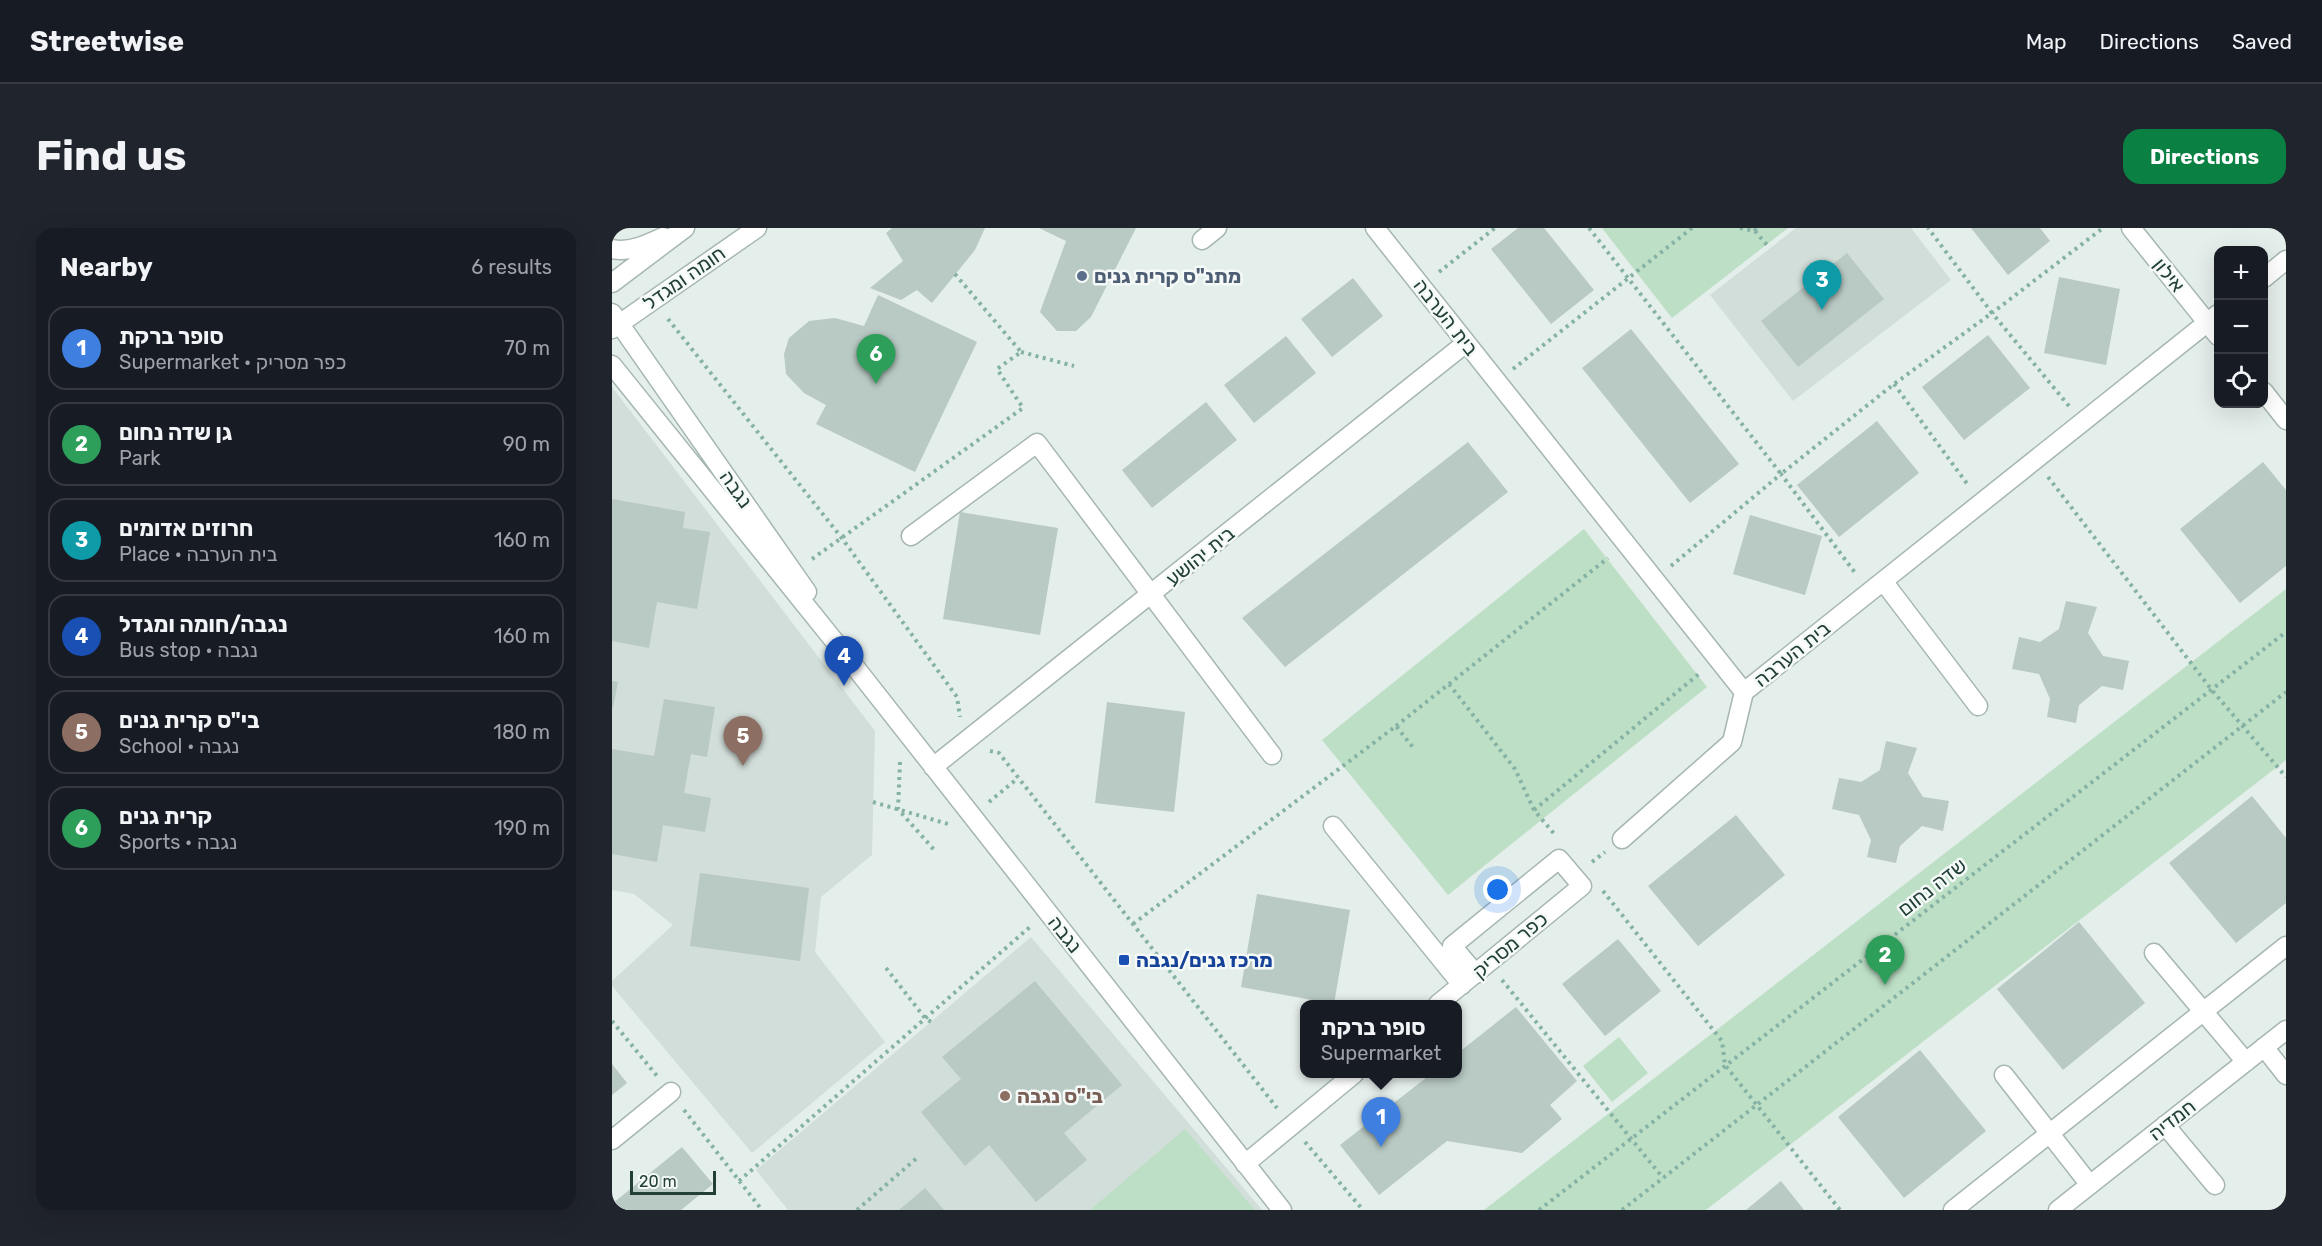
<!DOCTYPE html>
<html lang="en">
<head>
<meta charset="utf-8">
<style>
  :root { --surface:#171b24; --page:#20242c; --text:#f1f3f6; --muted:#9ea1a6; --line:#363941; --accent:#0b8043 }
  body { margin:0; font-family:Rubik,Heebo,sans-serif; background:var(--page); color:var(--text) }
  .controls { position:absolute; right:18px; top:18px; display:grid; overflow:hidden; border-radius:12px; box-shadow:0 6px 24px #0002 }
  .controls button { width:54px; height:54px; display:grid; place-items:center; padding:0; border:0; border-bottom:2px solid var(--line); background:var(--surface); color:var(--text); font:30px sans-serif }
  .scale { position:absolute; left:18px; bottom:15px; width:86px; box-sizing:border-box; padding-left:6px; border:3px solid #234038; border-top:0; font-size:16px; line-height:21px; white-space:nowrap; color:#234038; -webkit-text-stroke:4px #f5faf8; paint-order:stroke }
  .you { position:absolute; left:886px; top:662px; width:21px; height:21px; margin:-15px; border:4px solid #fff; border-radius:50%; background:#1a73e8; box-shadow:0 0 0 9px #1a73e833 }
  .badge { display:grid; place-items:center; width:39px; height:39px; border-radius:50%; background:var(--accent); color:#fff; font-size:20px; font-weight:700 }
  .pin { position:absolute; translate:-50% -50px; filter:drop-shadow(0 2px 3px #0008) }
  .pin::after { content:''; position:absolute; top:32px; width:21px; height:18px; background:inherit; clip-path:polygon(0 0,100% 0,50% 100%) }
  .popup { position:absolute; left:688px; top:772px; width:162px; height:78px; box-sizing:border-box; display:grid; place-content:center; border-radius:12px; background:var(--surface); filter:drop-shadow(0 2px 4px #0005); font-size:20px; white-space:nowrap; color:var(--muted) }
  .popup b { font-size:22px; color:var(--text) }
  .popup::after { content:''; position:absolute; left:50%; top:100%; margin-left:-12px; border:12px solid transparent; border-top-color:var(--surface) }
  .list { margin:0; padding:0; list-style:none }
  h2 { display:flex; justify-content:space-between; align-items:center; height:78px; margin:0; padding:0 24px; font-size:26px }
  h2 small { font-size:20px; font-weight:400; color:var(--muted) }
  .list li { display:grid; grid-template-columns:39px 1fr auto; gap:18px; align-items:center; box-sizing:border-box; height:84px; margin:0 12px 12px; padding:0 12px; border:2px solid var(--line); border-radius:18px }
  .list b { display:block; font-size:22px; white-space:nowrap }
  .list p { margin:0; font-size:20px; white-space:nowrap; color:var(--muted) }
  .list em { font-size:20px; font-style:normal; color:var(--muted) }
  .icon { flex:none; width:33px; height:33px; fill:none; stroke:currentColor; stroke-width:2; stroke-linecap:round; stroke-linejoin:round }
  .map { position:relative; flex:none; width:1674px; height:982px; overflow:hidden; border-radius:18px }
  header { display:flex; align-items:center; gap:36px; box-sizing:border-box; height:84px; padding:0 30px; background:var(--surface); border-bottom:2px solid var(--line) }
  header strong { font-size:28px }
  nav { display:flex; gap:33px; margin-inline-start:auto; font-size:21px }
  .intro { display:flex; align-items:center; justify-content:space-between; box-sizing:border-box; height:144px; padding:0 36px }
  h1 { margin:0; font-size:42px }
  .button { padding:15px 27px; border-radius:18px; background:var(--accent); color:#fff; font-size:21px; font-weight:700 }
  main { display:flex; gap:36px; padding:0 36px }
  aside { flex:1; background:var(--surface); border-radius:18px; box-shadow:0 6px 24px #0002 }
  .map>svg:first-child { display:block }
</style>
</head>
<body>
<header>
<strong>Streetwise</strong>
<nav><a>Map</a><a>Directions</a><a>Saved</a></nav>
</header>
<div class="intro"><h1>Find us</h1><a class="button">Directions</a></div>
<main>
<aside>
<h2>Nearby<small>6 results</small></h2>
<ul class="list">
<li><span class="badge" style="background:#3f7fe0">1</span><div><b>סופר ברקת</b><p>Supermarket · כפר מסריק</p></div><em>70 m</em></li>
<li><span class="badge" style="background:#2e9e5b">2</span><div><b>גן שדה נחום</b><p>Park</p></div><em>90 m</em></li>
<li><span class="badge" style="background:#0f9aa8">3</span><div><b>חרוזים אדומים</b><p>Place · בית הערבה</p></div><em>160 m</em></li>
<li><span class="badge" style="background:#1a4fb4">4</span><div><b>נגבה/חומה ומגדל</b><p>Bus stop · נגבה</p></div><em>160 m</em></li>
<li><span class="badge" style="background:#8d6e63">5</span><div><b>בי&quot;ס קרית גנים</b><p>School · נגבה</p></div><em>180 m</em></li>
<li><span class="badge" style="background:#2e9e5b">6</span><div><b>קרית גנים</b><p>Sports · נגבה</p></div><em>190 m</em></li>
</ul>
</aside>
<div class="map">
<svg width="1674" height="982" viewBox="0 0 1674 982">
  <rect width="100%" height="100%" fill="#e4eeea"/>
  <path fill="#d2ded9" d="M1184,0H1299L1339,52L1181,173L1098,67Z
    M0,159L263,503L260,627L209,669L203,724L273,814L140,925L0,758V753L61,697L22,666L0,662Z
    M419,709L650,982H176L144,942Z"/>
  <path fill="#bddfc6" d="M990,0H1176L1060,90Z
    M972,301L1095,459L836,667L710,512Z
    M1674,361V532L1094,982H872Z
    M1007,809L1036,845L1000,874L971,838Z
    M573,901L643,982H478Z"/>
  <path fill="#b9c9c3" d="M280,0H373L363,22L320,75L305,62L289,72L258,60L291,33L274,5Z
    M427,0H524L479,89L464,103H445L428,84L454,13Z
    M906,0H932L982,62L939,96L879,21Z
    M1359,0H1428L1438,13L1396,47Z
    M1235,25L1272,71L1186,139L1149,93Z
    M1447,49L1508,61L1494,137L1432,125Z
    M741,50L771,88L720,129L689,91Z
    M266,67L365,114L303,244L204,196L214,177L192,165L174,146L172,126L177,110L197,93L223,90L252,98Z
    M1019,101L1127,236L1078,275L970,140Z
    M1376,107L1418,160L1352,212L1310,159Z
    M674,108L704,145L642,195L612,157Z
    M594,174L625,212L540,280L510,242Z
    M1265,193L1307,245L1227,309L1185,257Z
    M856,214L896,264L673,439L630,390Z
    M1651,234L1674,262V338L1628,375L1568,301Z
    M0,271L73,284L71,300L98,304L85,381L45,374L37,420L0,413Z
    M348,284L446,300L428,407L331,391Z
    M1138,287L1210,308L1193,367L1121,346Z
    M1454,373L1485,379L1476,405L1491,428L1517,433L1511,462L1490,458L1467,477L1464,495L1435,489L1438,471L1427,446L1400,441L1407,409L1428,414L1447,401Z
    M0,453L6,454L1,480L0,479Z
    M52,471L103,479L95,529L79,526L72,565L99,570L93,604L51,597L45,634L0,626V521L42,528Z
    M495,474L573,484L562,584L483,575Z
    M1274,513L1305,520L1296,545L1311,569L1337,573L1331,603L1310,598L1288,618L1284,635L1255,629L1259,612L1247,587L1220,581L1227,550L1249,554L1268,542Z
    M1640,568L1674,610V675L1624,715L1557,635Z
    M1124,587L1173,647L1086,718L1036,658Z
    M88,645L197,660L188,733L78,718Z
    M645,666L738,682L722,776L629,759Z
    M1467,694L1533,775L1451,842L1385,761Z
    M1006,711L1049,763L993,808L950,756Z
    M423,753L510,857L452,905L475,932L424,974L377,917L353,938L309,884L349,851L330,829Z
    M904,779L965,853L938,877L950,891L910,925L835,913L767,967L728,917L819,846H846V825Z
    M1308,822L1374,903L1292,970L1226,889Z
    M0,836L15,855L0,867Z
    M70,919L101,956L69,982H0V976Z
    M1169,953L1192,982H1134Z
    M313,960L332,982H287Z"/>
  <g fill="none" stroke-linecap="round" stroke-linejoin="round">
    <defs>
      <path id="minor" d="M763,0L1132,464L1606,86
        M1519,0L1606,108
        M590,12L605,0
        M0,21C17,25 36,16 51,9
        M1652,50L1674,32
        M0,55L73,0
        M0,85L195,364
        M0,101L145,0
        M0,137L236,430L670,982
        M1652,164L1674,192
        M299,308L425,215L660,527
        M1271,353L1366,478
        M321,539L854,115
        M721,598L850,757
        M1010,611L1120,514L1132,464
        M1542,725L1634,834
        M826,776L970,658L947,631L840,718L864,746
        M1652,819L1674,847
        M1392,847L1478,957
        M1553,897L1603,957
        M0,912L59,864
        M633,936L742,846
        M1341,982L1674,718
        M1446,982L1674,802"/>
    </defs>
    <use href="#minor" stroke="#a6b6b1" stroke-width="21"/>
    <path stroke="#85b2a4" stroke-width="4" stroke-dasharray="3 4.5" stroke-linecap="butt" d="M977,0L1169,246L1282,156L1380,85L1316,0
      M1128,0L1143,3L1144,0
      M1143,3L1155,17
      M827,44L883,0
      M56,91L229,309L345,469L348,489
      M409,124L462,138
      M901,141L1080,0
      M1282,156L1356,257
      M1457,178L1380,85L1491,0
      M1436,249L1599,461L1674,549
      M200,331L411,180L385,141L409,124L343,46
      M1059,338L1169,246L1244,346
      M837,456L903,541L922,582L944,608
      M784,498L996,330
      M378,523L387,525L665,880
      M288,534L286,581L324,624
      M261,574L336,596
      M377,574L406,550
      M922,582L1088,445
      M980,634L993,624
      M991,663L1110,813L1113,837L1228,982
      M521,696L784,498L803,522
      M274,740L313,790L319,794
      M890,752L1051,950
      M0,793L45,848
      M72,882L150,982
      M693,914L751,982
      M127,953L419,698
      M245,982L306,929
      M927,982L1674,404
      M1010,982L1674,464"/>
    <use href="#minor" stroke="#fff" stroke-width="18"/>
  </g>
  <circle fill="#5c6f8a" stroke="#f5faf8" stroke-width="2" cx="470" cy="48" r="6"/>
  <rect fill="#1a4fb4" stroke="#f5faf8" stroke-width="2" x="506" y="726" width="12" height="12" rx="3"/>
  <circle fill="#8d6e63" stroke="#f5faf8" stroke-width="2" cx="393" cy="868" r="6"/>
  <g text-anchor="middle" dominant-baseline="central" stroke-width="5" stroke-linejoin="round" paint-order="stroke">
    <g font-size="20" fill="#234038" stroke="#f5faf8">
      <text transform="translate(1557 47) rotate(51)">אילון</text>
      <text transform="translate(72 50) rotate(-35)">חומה ומגדל</text>
      <text transform="translate(834 89) rotate(52)">בית הערבה</text>
      <text transform="translate(124 261) rotate(55)">נגבה</text>
      <text transform="translate(588 328) rotate(-39)">בית יהושע</text>
      <text transform="translate(1180 426) rotate(-39)">בית הערבה</text>
      <text transform="translate(1320 659) rotate(-38)">שדה נחום</text>
      <text transform="translate(453 706) rotate(52)">נגבה</text>
      <text transform="translate(898 717) rotate(-40)">כפר מסריק</text>
      <text transform="translate(1560 892) rotate(-38)">חמדיה</text>
    </g>
    <g font-size="20" font-weight="bold" fill="#4e5e75" stroke="#f5faf8" text-anchor="start">
      <text x="482" y="48">מתנ"ס קרית גנים</text>
    </g>
    <g font-size="20" font-weight="bold" fill="#164399" stroke="#f5faf8" text-anchor="start">
      <text x="524" y="732">מרכז גנים/נגבה</text>
    </g>
    <g font-size="20" font-weight="bold" fill="#785e54" stroke="#f5faf8" text-anchor="start">
      <text x="405" y="868">בי"ס נגבה</text>
    </g>
  </g>
</svg>
<div class="controls">
<button>+</button>
<button>−</button>
<button><svg class="icon" aria-label="locate" viewBox="0 0 24 24"><circle cx="12" cy="12" r="6"/><path d="M12 2v4M12 18v4M2 12h4M18 12h4"/></svg></button>
</div>
<div class="scale">20 m</div>
<div class="you"></div>
<div class="pin badge" style="left:769px;top:919px;background:#3f7fe0">1</div>
<div class="popup"><b>סופר ברקת</b>Supermarket</div>
<div class="pin badge" style="left:1273px;top:757px;background:#2e9e5b">2</div>
<div class="pin badge" style="left:1210px;top:82px;background:#0f9aa8">3</div>
<div class="pin badge" style="left:232px;top:458px;background:#1a4fb4">4</div>
<div class="pin badge" style="left:131px;top:538px;background:#8d6e63">5</div>
<div class="pin badge" style="left:264px;top:156px;background:#2e9e5b">6</div>
</div>
</main>
</body>
</html>
